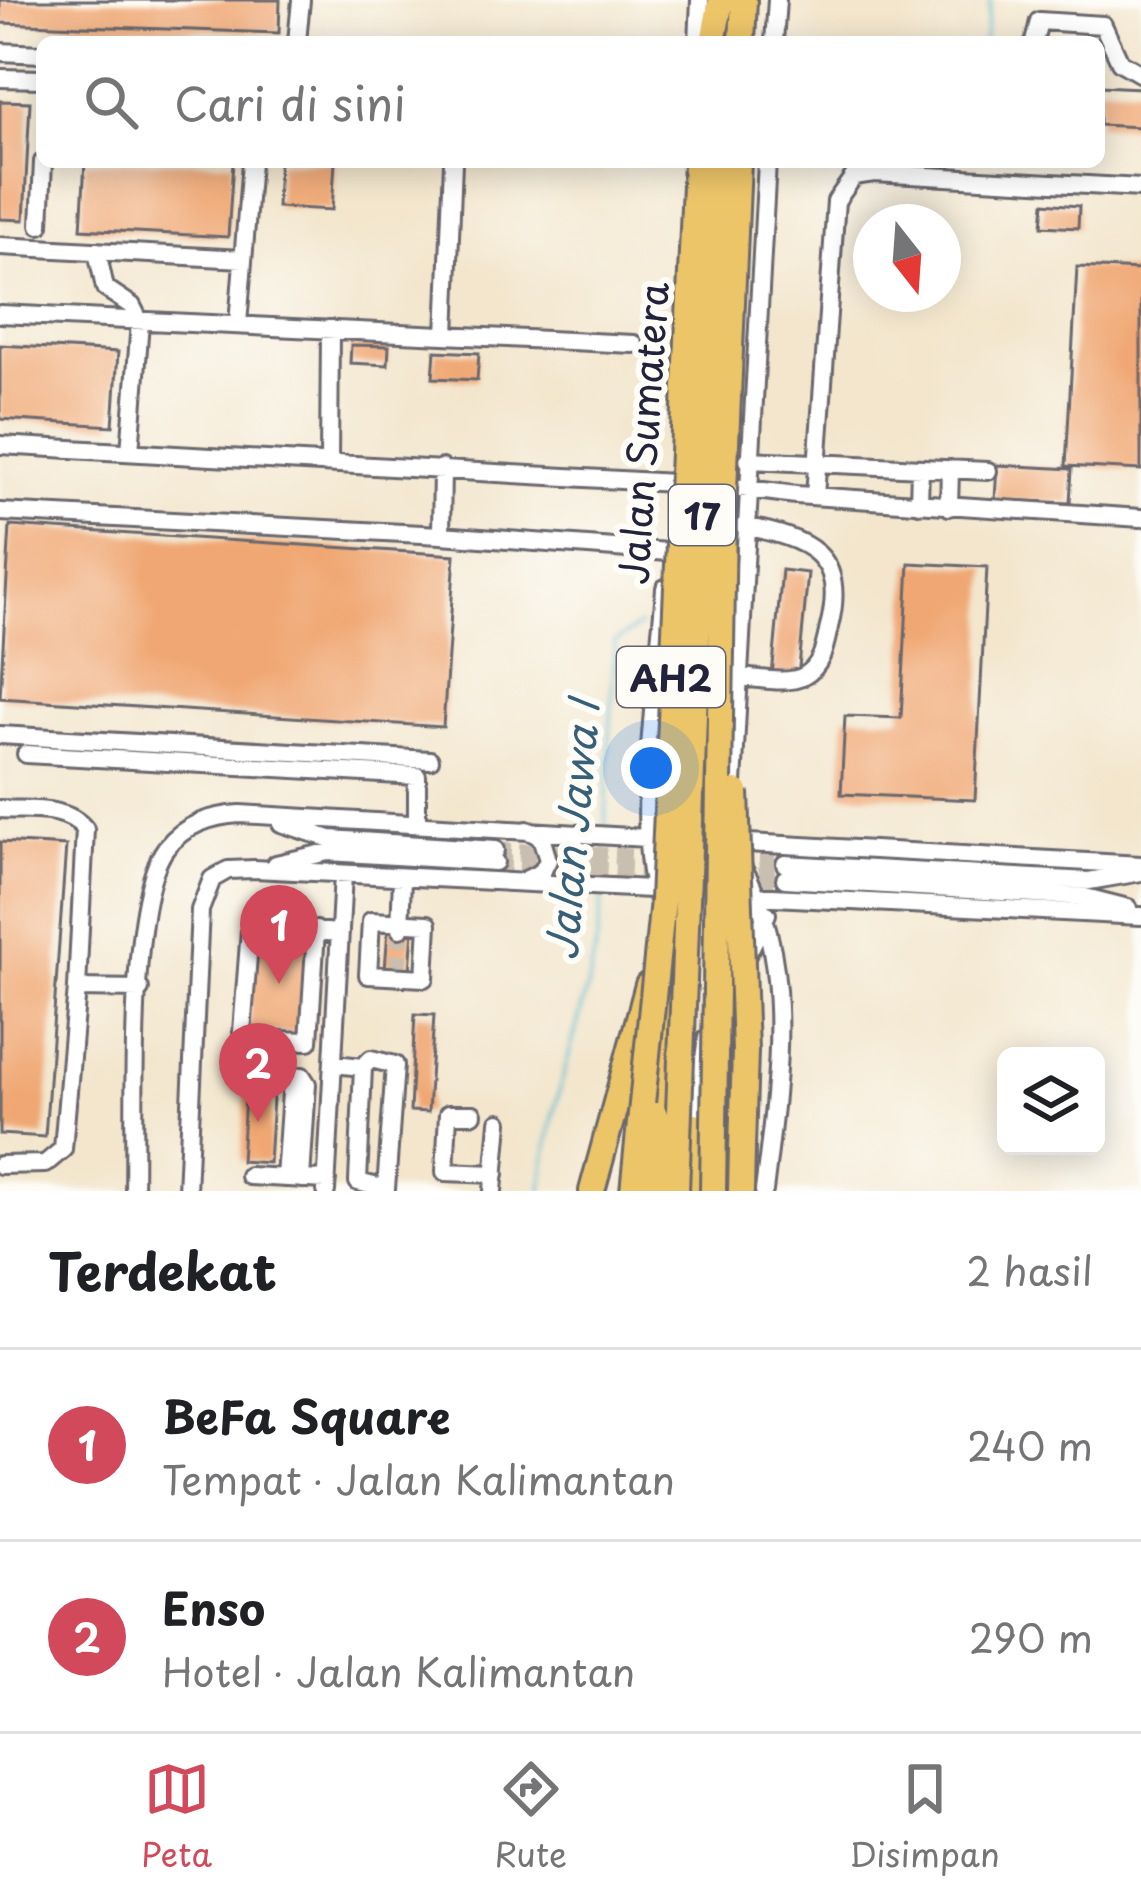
<!DOCTYPE html>
<html lang="id">
<head>
<meta charset="utf-8">
<style>
  :root { --surface:#fff; --page:#f6f6f6; --text:#202124; --muted:#757577; --line:#e0e0e0; --accent:#d1495b }
  body { margin:0; font-family:"Playpen Sans",sans-serif; background:var(--page); color:var(--text) }
  .controls { position:absolute; right:36px; bottom:36px; display:grid; overflow:hidden; border-radius:18px; box-shadow:0 6px 30px #0003 }
  .controls button { width:108px; height:108px; display:grid; place-items:center; padding:0; border:0; border-bottom:3px solid var(--line); background:var(--surface); color:var(--text); font:60px sans-serif }
  .compass { position:absolute; left:853px; top:204px; width:108px; height:108px; border-radius:50%; background:var(--surface); box-shadow:0 6px 30px #0003; rotate:163deg }
  .you { position:absolute; left:651px; top:768px; width:42px; height:42px; margin:-30px; border:9px solid #fff; border-radius:50%; background:#1a73e8; box-shadow:0 0 0 18px #1a73e833 }
  .badge { display:grid; place-items:center; width:78px; height:78px; border-radius:50%; background:var(--accent); color:#fff; font-size:39px; font-weight:700 }
  .pin { position:absolute; translate:-50% -99px; filter:drop-shadow(0 3px 6px #0008) }
  .pin::after { content:''; position:absolute; top:63px; width:42px; height:36px; background:inherit; clip-path:polygon(0 0,100% 0,50% 100%) }
  .list { margin:0; padding:0; list-style:none }
  h2 { display:flex; justify-content:space-between; align-items:center; height:156px; margin:0; padding:0 48px; font-size:51px }
  h2 small { font-size:39px; font-weight:400; color:var(--muted) }
  .list li { display:grid; grid-template-columns:78px 1fr auto; gap:36px; align-items:center; box-sizing:border-box; height:192px; padding:0 48px; border-top:3px solid var(--line) }
  .list b { display:block; font-size:45px; white-space:nowrap }
  .list p { margin:0; font-size:39px; white-space:nowrap; color:var(--muted) }
  .list em { font-size:39px; font-style:normal; color:var(--muted) }
  .icon { flex:none; width:66px; height:66px; fill:none; stroke:currentColor; stroke-width:2; stroke-linecap:round; stroke-linejoin:round }
  .map { position:relative; flex:none; width:1141px; height:1191px; overflow:hidden }
  .search { position:absolute; background:var(--surface); box-shadow:0 6px 30px #0003; left:36px; right:36px; top:36px; height:132px; display:flex; align-items:center; gap:30px; box-sizing:border-box; padding:0 42px; border-radius:18px; color:var(--muted); font-size:45px }
  .sheet { height:540px; background:var(--surface) }
  nav { display:flex; justify-content:space-around; align-items:center; box-sizing:border-box; height:168px; border-top:3px solid var(--line); background:var(--surface); font-size:33px; color:var(--muted) }
  nav a { display:grid; justify-items:center; gap:6px }
  nav .on { color:var(--accent) }
  .map>svg:first-child { display:block }
</style>
</head>
<body>
<div class="map">
<svg width="1141" height="1191" viewBox="0 0 1141 1191">
  <rect width="100%" height="100%" fill="#fdfcf7"/>
  <filter id="ink" filterUnits="userSpaceOnUse"><feTurbulence type="fractalNoise" baseFrequency=".00833" numOctaves="2"/><feDisplacementMap in="SourceGraphic" scale="24" xChannelSelector="R" yChannelSelector="G"/><feConvolveMatrix kernelMatrix="1 2 1 2 8 2 1 2 1" color-interpolation-filters="sRGB"/></filter>
  <filter id="wash" filterUnits="userSpaceOnUse"><feTurbulence type="fractalNoise" baseFrequency=".004" numOctaves="4" result="noise"/><feDisplacementMap in="SourceGraphic" scale="48" xChannelSelector="R" yChannelSelector="G"/><feGaussianBlur stdDeviation="2.7" result="paint"/><feColorMatrix in="noise" values="0 0 0 0 0 0 0 0 0 0 0 0 0 0 0 0 0 1.4 0 .05"/><feComposite in="paint" operator="in"/></filter>
  <g filter="url(#wash)">
    <rect width="100%" height="100%" fill="#f3e6cd"/>
    <g fill="none" stroke-linecap="round" stroke-linejoin="round">
      <path stroke="#55bbd3" stroke-width="3" d="M984,42L991,0
        M605,831L615,642L640,625
        M603,879L605,840
        M542,1191C548,1089 597,996 602,894"/>
    </g>
    <g id="blocks">
      <path fill="#f0a773" d="M0,0H280L279,33L0,23Z
        M1099,86L1141,88V127L1099,125Z
        M0,101L30,102L24,220L0,219Z
        M85,162H233L228,237L81,229Z
        M279,162H335L332,210L277,207Z
        M1044,203L1079,206L1078,228L1042,226Z
        M1077,267L1141,270V470L1066,466Z
        M0,345L118,352L113,426L0,419Z
        M351,345L389,346L388,365L350,363Z
        M435,351L479,353L477,380L433,378Z
        M997,465L1072,469L1070,503L995,500Z
        M10,526L455,555L443,727L0,698Z
        M909,563L987,567L975,800L841,794L845,716L901,718Z
        M782,570L808,573L798,678L772,676Z
        M0,842L66,846L45,1137L0,1134Z
        M388,929L413,930L410,971L385,970Z
        M254,933L309,936L303,1034L249,1031Z
        M415,1014L434,1015L428,1112L410,1111Z
        M246,1081L274,1082L269,1163L241,1161Z"/>
    </g>
  </g>
  <g filter="url(#ink)">
    <use href="#blocks" fill-opacity="0" stroke="#6b676e" stroke-width="3"/>
    <g fill="none" stroke-linecap="round" stroke-linejoin="round">
      <path stroke="#c9bfb0" stroke-width="16" stroke-dasharray="16 8" stroke-linecap="butt" d="M495,850L785,864
        M495,862L785,879
        M398,970L400,929"/>
      <defs>
        <path id="minor" d="M297,42L301,0
          M698,42L700,0
          M774,42L777,0
          M1034,42L1039,21L1103,25L1120,62L1141,74
          M0,52L42,54
          M0,78L42,79
          M40,225L43,162
          M0,246L243,259
          M97,251L105,288L132,306L140,322L130,452
          M0,314L634,344
          M238,324L251,162
          M446,335L453,162
          M0,445L692,484
          M748,460L988,471
          M329,463L330,329
          M442,468L441,535L668,552
          M717,485L796,495L1141,518
          M815,496L836,201L854,176L874,173L1141,188
          M919,504L920,468
          M949,507L950,469
          M0,512L441,535
          M739,677C758,678 788,685 804,676C822,666 825,646 829,627C848,553 808,539 744,526
          M0,735L430,760
          M26,754L417,776V823
          M732,802L767,162
          M0,809C28,811 66,805 85,829L77,988
          M281,823L330,839L495,850
          M730,842L1141,865
          M276,864L328,852L495,862
          M741,864C797,959 777,1085 764,1191
          M785,864L1089,881L1141,872
          M785,879L1085,897L1128,908
          M523,881L542,872L548,860L541,837L527,830
          M734,895L1141,916
          M661,907C630,843 660,666 665,588
          M371,921L428,924L425,978L368,975Z
          M400,929L402,877
          M316,930L309,1041L247,1039L242,1032L250,930L255,927L340,933
          M718,1015L767,914
          M334,1064L363,1067L371,1059L395,1065L386,1189L358,1182L363,1067
          M473,1114H448L445,1172L495,1174
          M694,1126L707,1038
          M0,1165L45,1164L63,1149L77,988L140,989
          M249,1176L327,1180
          M285,1178L292,1078L302,1076L307,1084L301,1179
          M134,1191C136,1118 126,901 166,848C185,824 211,816 240,814L647,838
          M187,1191L200,910L212,879L228,870L254,869L651,889
          M326,1191L343,874
          M493,1191L499,1122"/>
        <path id="highway" d="M713,42L721,0
          M742,42L744,0
          M660,1001L662,1135
          M592,1191L648,985
          M690,1191L694,1126
          M741,1191L742,1148"/>
      </defs>
      <use href="#minor" stroke="#6b676e" stroke-width="22"/>
      <use href="#highway" stroke="#6b676e" stroke-width="30"/>
      <use href="#minor" stroke="#fff" stroke-width="16"/>
      <use href="#highway" stroke="#edc569" stroke-width="24"/>
      <defs>
        <path id="highway-bridge" d="M736,792L745,1051L742,1148
          M633,1191L663,900L696,162
          M653,1191L655,1115
          M676,1191L715,162
          M713,1191L723,514L738,162"/>
      </defs>
      <use href="#highway-bridge" stroke="#6b676e" stroke-width="30" stroke-linecap="butt"/>
      <use href="#highway-bridge" stroke="#edc569" stroke-width="24"/>
    </g>
  </g>
  <g text-anchor="middle" dominant-baseline="central" stroke-width="12" stroke-linejoin="round" paint-order="stroke">
    <g fill="#fdfcf7" stroke="#646373" stroke-width="3">
      <rect x="669" y="485" width="66" height="60" rx="9"/>
      <rect x="617" y="647" width="108" height="60" rx="9"/>
    </g>
    <g font-size="36" font-weight="bold" fill="#22223b">
      <text x="702" y="515">17</text>
      <text x="671" y="677">AH2</text>
    </g>
    <g font-size="39" fill="#22223b" stroke="#fdfcf7">
      <text transform="translate(642 433) rotate(-86)">Jalan Sumatera</text>
    </g>
    <g font-size="42" font-style="italic" fill="#365f78" stroke="#fdfcf7">
      <text transform="translate(571 830) rotate(-85)">Jalan Jawa I</text>
    </g>
  </g>
</svg>
<div class="controls">
<button><svg class="icon" aria-label="layers" viewBox="0 0 24 24"><path d="M12 4l9 5-9 5-9-5zM3 14l9 5 9-5"/></svg></button>
</div>
<svg class="compass" viewBox="-18 -18 36 36"><path d="M0-13l5 13h-10z" fill="#e53935"/><path d="M0 13l5-13h-10z" fill="#757577"/></svg>
<div class="you"></div>
<div class="pin badge" style="left:279px;top:984px">1</div>
<div class="pin badge" style="left:258px;top:1122px">2</div>
<div class="search"><svg class="icon" aria-label="search" viewBox="0 0 24 24"><circle cx="10" cy="10" r="6"/><path d="M15 15l6 6"/></svg>Cari di sini</div>
</div>
<section class="sheet">
<h2>Terdekat<small>2 hasil</small></h2>
<ul class="list">
<li><span class="badge">1</span><div><b>BeFa Square</b><p>Tempat · Jalan Kalimantan</p></div><em>240 m</em></li>
<li><span class="badge">2</span><div><b>Enso</b><p>Hotel · Jalan Kalimantan</p></div><em>290 m</em></li>
</ul>
</section>
<nav>
<a class="on"><svg class="icon" aria-label="map" viewBox="0 0 24 24"><path d="M3 6l6-2 6 2 6-2v14l-6 2-6-2-6 2zM9 4v14M15 6v14"/></svg>Peta</a>
<a><svg class="icon" aria-label="directions" viewBox="0 0 24 24"><path d="M12 3l9 9-9 9-9-9zM9 14v-3h6M13 9l2 2-2 2"/></svg>Rute</a>
<a><svg class="icon" aria-label="saved" viewBox="0 0 24 24"><path d="M7 4h10v16l-5-4-5 4z"/></svg>Disimpan</a>
</nav>
</body>
</html>
